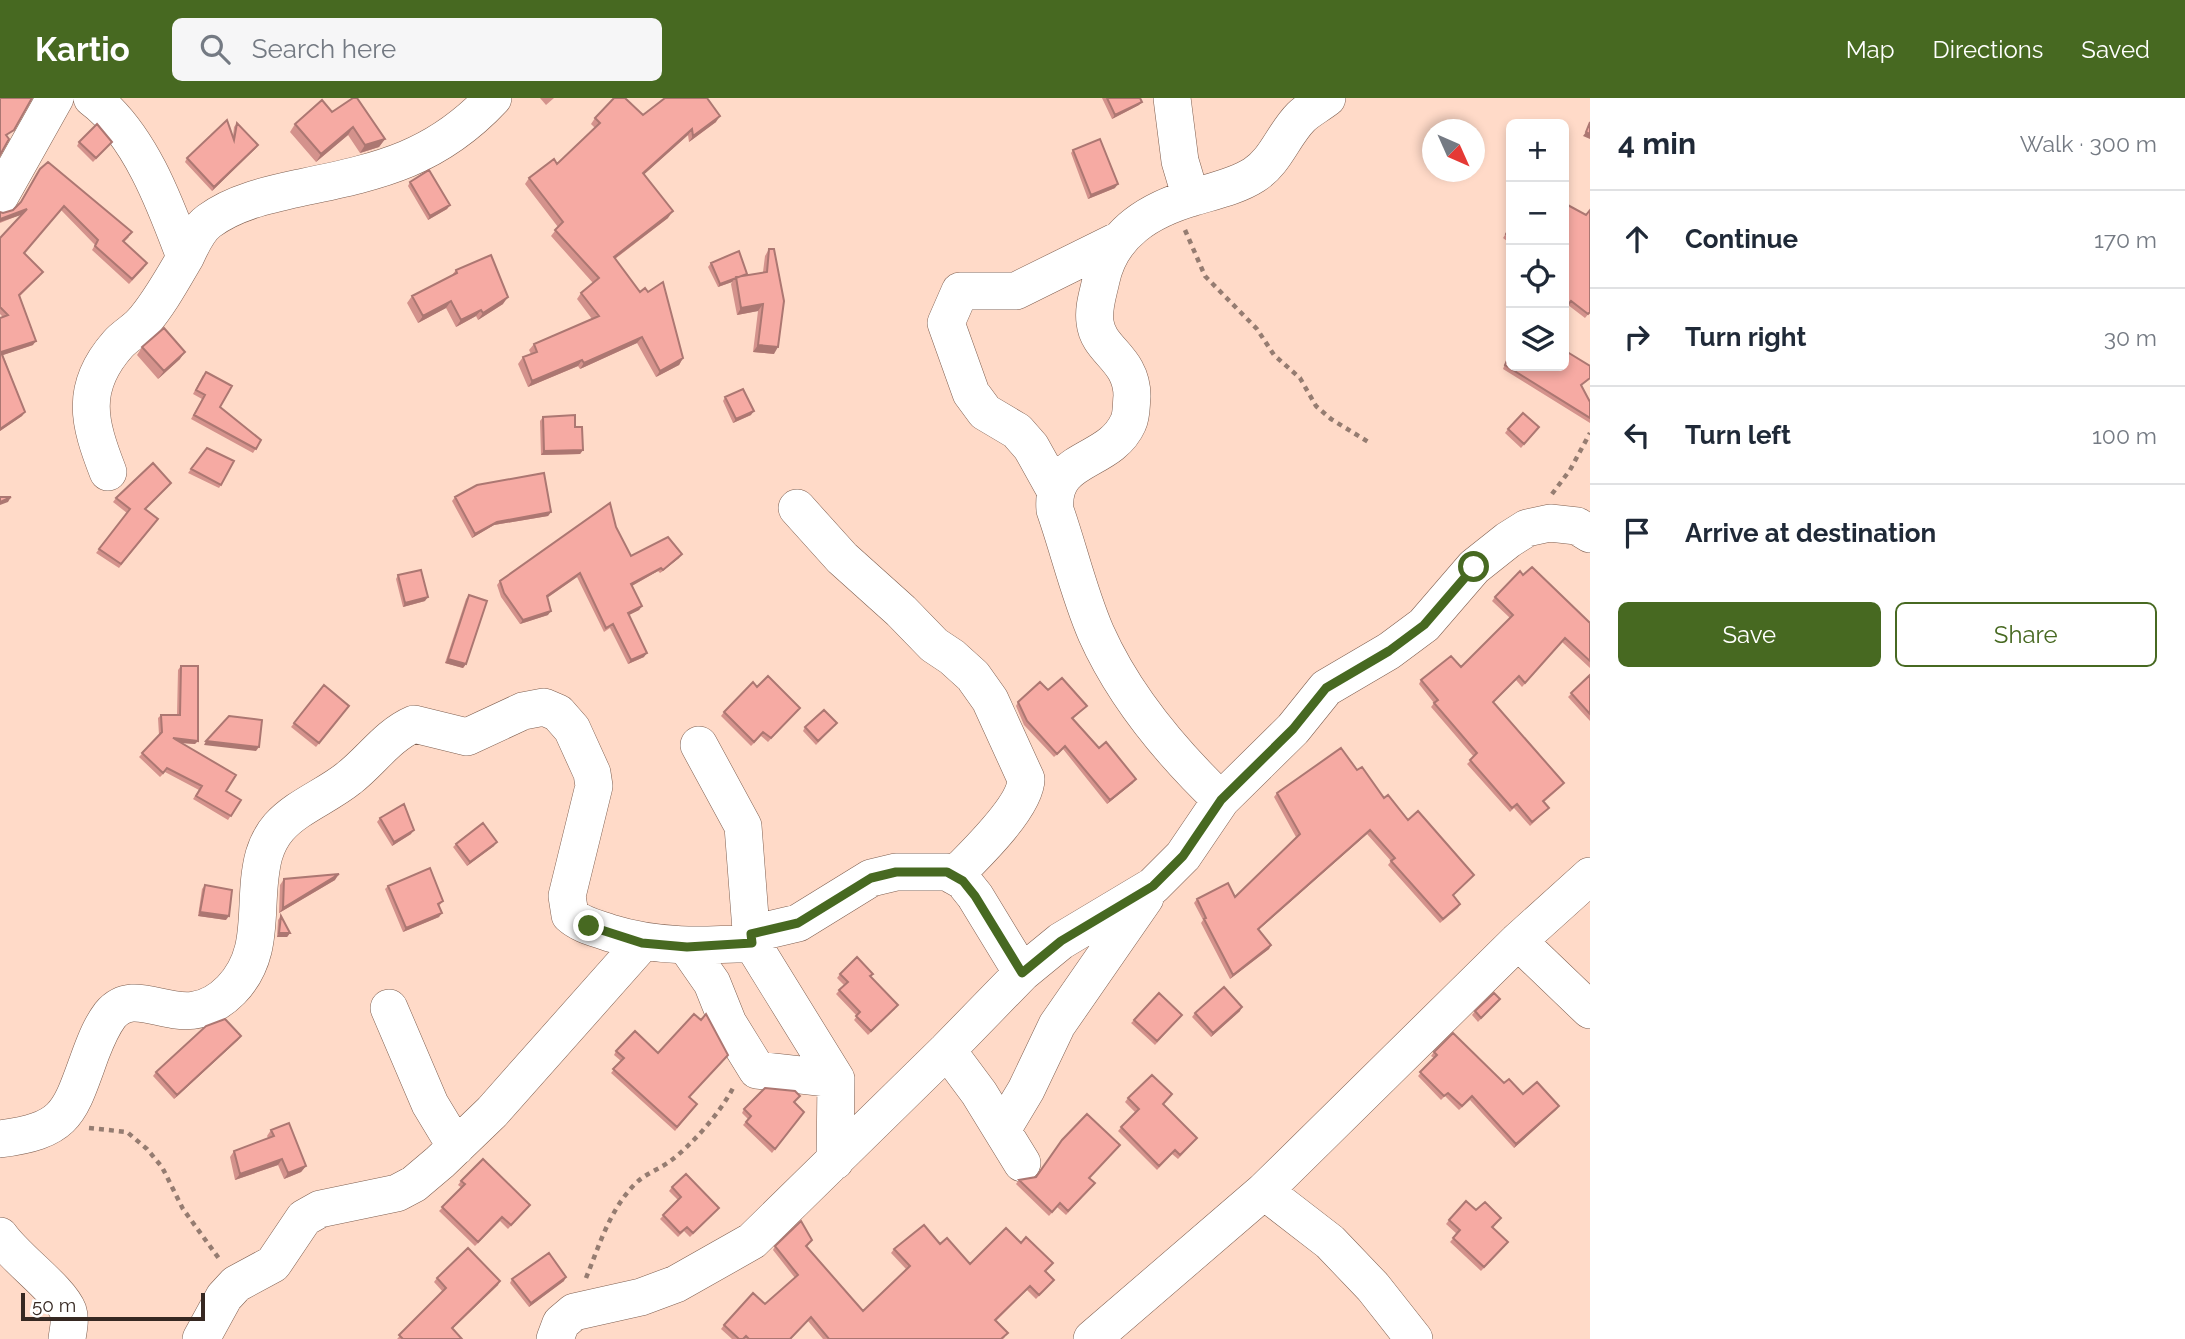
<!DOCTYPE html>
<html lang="en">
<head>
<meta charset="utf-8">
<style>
  :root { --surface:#fff; --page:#f6f6f7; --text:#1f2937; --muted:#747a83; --line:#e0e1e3; --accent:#476921 }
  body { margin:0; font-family:Raleway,sans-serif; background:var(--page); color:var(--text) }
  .controls { position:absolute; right:21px; top:21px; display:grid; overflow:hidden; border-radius:10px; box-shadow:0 4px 10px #0003 }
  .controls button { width:63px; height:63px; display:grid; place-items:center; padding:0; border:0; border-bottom:2px solid var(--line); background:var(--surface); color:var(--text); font:35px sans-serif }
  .compass { position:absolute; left:1422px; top:21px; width:63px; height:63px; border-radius:50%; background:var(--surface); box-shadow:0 4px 10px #0003; rotate:135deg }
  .scale { position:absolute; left:21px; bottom:18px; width:184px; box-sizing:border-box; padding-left:7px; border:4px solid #362822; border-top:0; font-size:19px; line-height:24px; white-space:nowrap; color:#362822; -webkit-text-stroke:5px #fff; paint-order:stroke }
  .stop { position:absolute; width:21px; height:21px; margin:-16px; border:5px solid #476921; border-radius:50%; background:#fff }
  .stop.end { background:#476921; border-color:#fff; box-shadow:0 2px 7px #0008 }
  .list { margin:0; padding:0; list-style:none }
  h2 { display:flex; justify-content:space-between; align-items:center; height:91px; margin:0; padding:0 28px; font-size:30px }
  h2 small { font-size:23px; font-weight:400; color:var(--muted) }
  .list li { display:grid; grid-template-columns:46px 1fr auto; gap:21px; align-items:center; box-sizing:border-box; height:98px; padding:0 28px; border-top:2px solid var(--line) }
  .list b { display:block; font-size:26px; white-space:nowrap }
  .list em { font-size:23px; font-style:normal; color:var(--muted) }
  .actions { display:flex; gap:14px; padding:21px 28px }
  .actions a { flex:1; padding:16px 0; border:2px solid var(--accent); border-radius:10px; text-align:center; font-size:24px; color:var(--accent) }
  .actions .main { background:var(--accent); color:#fff }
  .icon { flex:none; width:38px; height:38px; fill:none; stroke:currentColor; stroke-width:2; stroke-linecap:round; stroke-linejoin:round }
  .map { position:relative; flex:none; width:1590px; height:1241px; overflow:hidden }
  header { display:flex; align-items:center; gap:42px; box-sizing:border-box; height:98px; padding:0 35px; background:var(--accent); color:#fff }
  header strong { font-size:33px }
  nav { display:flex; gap:38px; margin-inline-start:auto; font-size:24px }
  .search { width:490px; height:63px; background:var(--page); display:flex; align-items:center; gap:18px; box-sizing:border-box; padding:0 24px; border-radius:10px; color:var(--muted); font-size:26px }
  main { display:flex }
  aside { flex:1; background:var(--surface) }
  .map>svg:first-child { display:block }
</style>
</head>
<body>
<header>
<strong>Kartio</strong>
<div class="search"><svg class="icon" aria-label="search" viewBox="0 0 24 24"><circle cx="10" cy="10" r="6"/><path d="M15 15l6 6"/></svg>Search here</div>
<nav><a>Map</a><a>Directions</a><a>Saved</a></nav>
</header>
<main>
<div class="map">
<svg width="1590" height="1241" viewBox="0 0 1590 1241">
  <rect width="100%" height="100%" fill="#ffdac8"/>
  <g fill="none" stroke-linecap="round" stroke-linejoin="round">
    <defs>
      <path id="minor" d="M92,0C139,35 165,105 185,159
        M1172,0L1180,63L1191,100
        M0,98L55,0
        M108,374C89,325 79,290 118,246C125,238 135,233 142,225C159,206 173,180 186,158C192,145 198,131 209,123C236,103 272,96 304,89C382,73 437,60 493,0
        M1055,392L1031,349L1017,333L985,314L971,295L946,225L960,193H1016L1115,144
        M797,410L842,460L901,513L934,547L952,559L973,578L990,602L1026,681C1026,708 974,758 954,778
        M699,647L743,728L752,845L836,981L835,1063
        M1221,702C1172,655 1124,598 1096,535C1079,496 1069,452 1055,412C1050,357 1109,367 1128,325C1132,317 1131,307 1132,298C1132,260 1098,253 1095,224C1093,210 1098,196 1101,182C1111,135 1149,112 1194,99C1214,93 1237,88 1254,77C1276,63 1283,37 1301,19C1308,12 1318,7 1327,0
        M751,836L798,825L871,780L896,774H947L963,783L975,798L1022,875
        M1518,843L1590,912
        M687,849L712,885L728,925L757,972L836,981
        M389,910L430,1006L456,1049
        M947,952L979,995L1022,1065
        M1002,1032L1026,992L1057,927L1145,800
        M0,1041C68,1032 69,1015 91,955C96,942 101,929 110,917C140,881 182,942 231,892C269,853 251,804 264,757C267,747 272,737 279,729C298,708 327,698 349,680C371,663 388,637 414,626L467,639L523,613L544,609L558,615L572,631L592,675L594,688L567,798L570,817C581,827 596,830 610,835C658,850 703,848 752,845
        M1264,1093L1518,843L1590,778
        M0,1138C16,1161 60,1192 68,1213C71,1222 68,1232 67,1241
        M201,1241L224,1199L236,1186L273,1166L304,1120L320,1111L397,1095L414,1086L440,1064L492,1014L642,845
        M555,1241L561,1225L574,1214L641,1199L676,1186L752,1143L947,952L1022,875L1061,843L1153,788L1183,758L1221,702L1293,631L1326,590L1389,553L1424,527L1474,469L1508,442L1527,430L1550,425L1577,428L1590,436
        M1092,1241L1264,1093L1330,1144L1373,1189L1414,1241"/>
    </defs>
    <use href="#minor" stroke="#7f5f50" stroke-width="38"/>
    <path stroke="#957c71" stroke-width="4.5" stroke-dasharray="5 5" stroke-linecap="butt" d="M1185,132L1205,178L1257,231L1274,257L1300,280L1316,308L1331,321L1370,345
      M1552,396L1570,372L1590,335
      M89,1030L127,1034L147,1051L162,1069L183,1111L220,1162
      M586,1180C599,1148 609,1114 633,1088C644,1076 656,1073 669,1064C692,1047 720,1015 733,990"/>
    <use href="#minor" stroke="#fff" stroke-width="37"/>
  </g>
  <path fill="#d4928c" d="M540,0H554L546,7Z
    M1102,0H1140L1139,7L1112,21Z
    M332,14L385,41L379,49L360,55L348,37L316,64L290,34L295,26Z
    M643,17L716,24L689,44L688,37L644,76L668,120L615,161L683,260L679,267L656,279L637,245L580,271L578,268L528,289L518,266L523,259L531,256L529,252L534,246L592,221L577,201L581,195L593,185L551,138L558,129L525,86L529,80L557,66L595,30L591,26L595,20Z
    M237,25L258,47L255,51L212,93L185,64L187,60L233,38L234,29Z
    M79,44H112L93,64L77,48Z
    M1073,52L1115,90L1088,101L1071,55Z
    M37,75L129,139L124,144L144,170L129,186L92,152L95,147L61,112L24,155L40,178L20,198L33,247L3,257L25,314L22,318L0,333L3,219L0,216V140L22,116L0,125V114L3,115L13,112L20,105Z
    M410,84L450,107L447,111L428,122L408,88Z
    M1564,105L1590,214L1585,220L1568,207Z
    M1511,128V146L1503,140Z
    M769,151L774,256L753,254L758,213L737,217L731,186L732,184L718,189L708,169L711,165L746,178L763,174L765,158Z
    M456,172L503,206L478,222L476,218L456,229L446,210L418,225L407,205L412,198L452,177Z
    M1511,174V184L1507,180Z
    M142,249L180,261L158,281L137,257Z
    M1511,250V268L1581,288L1590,304V325L1503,271Z
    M203,277L220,309L261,342L253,355L191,321L202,301L193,296Z
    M725,299L751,317L733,325L723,303Z
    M543,319L575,329L583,352L580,356L541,357L540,323Z
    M1508,331L1536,333L1521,350L1505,335Z
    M207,350L221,387L219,390L188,375Z
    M168,389L145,411L158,421L119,470L96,455L127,415L113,404L116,400Z
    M455,399L551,414L548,418L494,427L472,440L452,403Z
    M616,429L631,458L679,460L660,475L658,473L632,488L642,508L639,512L629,517L644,559L628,566L610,530L604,534L577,479L547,500L548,517L520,526L501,499L497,487L500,483Z
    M398,477L425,503L403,509L396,481Z
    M1523,477L1590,525V570L1562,544L1522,589L1516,582L1493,605L1564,685L1561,689L1544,704L1546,713L1530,728L1514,710L1510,714L1467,666L1474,659L1431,609L1434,605L1419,586L1421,582L1461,569L1510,520L1492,503L1495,499Z
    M469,497L466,566L463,570L445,565L466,501Z
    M181,568L195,646L181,645L226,693L241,702L228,722L193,701L199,692L165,674L160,679L139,659L159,637L158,620L161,617H177L178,572Z
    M1590,577V623L1568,599Z
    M324,587L349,608L316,649L291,629Z
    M757,589L800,610L768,644L761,638L751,648L721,618L724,614Z
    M1048,592L1087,608L1073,621L1099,650L1133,685L1107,706L1063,651L1054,659L1024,627L1016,608L1018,604Z
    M837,625L816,647L803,633L805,629Z
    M1357,672L1408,722L1474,777L1453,798L1460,806L1458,810L1440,825L1388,767L1391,763L1367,736L1258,832L1271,847L1269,851L1230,881L1201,825L1203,822L1194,805L1197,801L1235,799L1296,739L1274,699L1277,695Z
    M380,720L411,736L392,748L377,724Z
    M456,746L494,748L467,768L453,749Z
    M284,781L335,782L279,815L280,787Z
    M205,787L226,822L198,818L202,791Z
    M388,788L443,803L439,808V819L403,834L385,791Z
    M281,818L290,835L287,839H277L278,822Z
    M840,876L871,879L895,911L868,937L854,922L857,918L836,896L844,887L837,880Z
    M1500,901L1478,924L1472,917L1475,913Z
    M1240,913L1211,939L1192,919L1195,915Z
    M1182,917L1155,947L1131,925L1134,922Z
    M241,938L238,942L174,1001L153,978L156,974Z
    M616,953L658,955L725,961L689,999L694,1010L675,1033L611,975L621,963L614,957Z
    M1434,954L1504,985L1523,996L1559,1008L1556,1012L1514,1050L1470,1002L1459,1012L1445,998L1441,1002L1418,978L1434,960L1431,958Z
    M1172,996L1163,1006L1194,1044L1178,1061L1172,1056L1157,1072L1118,1033L1135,1014L1125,1004L1128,1000Z
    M794,1005L804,1014L772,1055L743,1027L748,1021L742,1015L744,1011Z
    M271,1032L306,1068L301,1074L284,1081L278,1067L235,1082L230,1059L234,1053L268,1040L267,1038Z
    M1120,1047L1089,1080L1095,1085L1092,1089L1066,1117L1057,1109L1049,1118L1016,1086L1019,1082L1036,1079Z
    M461,1083L530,1107L508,1131L500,1123L475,1148L439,1113L462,1090L458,1087Z
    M672,1089L719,1110L690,1139L684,1133L678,1139L660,1121L678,1102L669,1093Z
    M1476,1112L1498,1124L1493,1130L1505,1148L1481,1173L1450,1144L1457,1136L1446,1126L1449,1122Z
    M1021,1145L1050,1169L1046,1173L1054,1182L1036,1201L1027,1192L996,1223L1005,1239L1003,1241H823L808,1223L791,1241H732L721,1231L724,1227L765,1206L795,1180L773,1152L775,1148L809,1146L807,1149L863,1213L906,1171L891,1155L894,1151L940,1146L970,1166Z
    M437,1180L498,1187L452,1231L462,1241H397L443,1194L434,1184Z
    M512,1181L564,1183L529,1209L510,1185Z"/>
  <path fill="#ac7772" d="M1142,4L1139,7L1112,21L1115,17Z
    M720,18L716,24L689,44L693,38Z
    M353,29L348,37L316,64L321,56Z
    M692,31L688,37L639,81L643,75Z
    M1586,34L1590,36V41L1583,38Z
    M385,41L379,49L360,55L365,47Z
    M258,47L255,51L212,93L214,89Z
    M1118,86L1115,90L1088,101L1091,97Z
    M450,107L447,111L428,122L430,118Z
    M27,111L24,116L0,124V121Z
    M673,113L668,120L609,165L614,159Z
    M735,180L732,184L718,189L720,186Z
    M508,199L503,206L478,222L483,215Z
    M451,203L446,210L418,225L423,218Z
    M763,206L758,213L737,217L741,210Z
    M481,212L476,218L456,229L461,222Z
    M642,239L637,245L580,271L584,265Z
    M36,243L33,247L0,258L1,254Z
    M758,247L778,249L774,256L753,254Z
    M185,254L180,261L158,281L164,273Z
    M683,260L679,267L656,279L660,273Z
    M582,262L578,268L528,289L532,283Z
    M754,313L751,317L733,325L736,321Z
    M25,314L22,318L0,333V331Z
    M583,352L580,356L541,357L544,353Z
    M11,399L8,404L0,407V404Z
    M551,414L548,418L494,427L472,440L475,436L497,424Z
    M682,456L679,460L660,475L663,472Z
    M661,470L658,473L628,490L631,486Z
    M580,475L577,479L544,502L547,498Z
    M428,499L425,503L403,509L405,505Z
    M642,508L639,512L625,519L628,515Z
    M551,513L548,517L520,526L523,522Z
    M647,555L644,559L628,566L631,562Z
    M448,561L466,566L463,570L445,565Z
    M173,640L198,643L195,646L170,644Z
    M206,643L259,649L256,653L204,647Z
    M1136,681L1133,685L1107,706L1110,702Z
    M414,732L411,736L392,748L394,744Z
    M1370,732L1367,736L1255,835L1258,831Z
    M497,744L494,748L467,768L470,764Z
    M339,776L335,782L279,815L283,810Z
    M200,814L229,818L226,822L198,818Z
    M442,815L439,819L403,834L406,830Z
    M279,835H290L287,839H277Z
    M1271,847L1269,851L1230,881L1233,877Z
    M1242,909L1240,913L1211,939L1213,935Z
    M241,938L238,942L174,1001L177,997Z
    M1559,1008L1556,1012L1514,1050L1516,1046Z
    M282,1061L278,1067L235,1082L240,1076Z
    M306,1068L301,1074L284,1081L288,1075Z
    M566,1179L564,1183L529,1209L531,1205Z
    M500,1183L498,1187L449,1234L452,1230Z"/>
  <path fill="#f6aaa3" stroke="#ac7772" stroke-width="2" d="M0,0H32L14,32L6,37L9,41L0,57Z
    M353,0H357L385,41L365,47L353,29L321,56L295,26L322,2L332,14Z
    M614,0H625L643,17L665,0H707L720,18L693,38L692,31L643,75L673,113L614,159L640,194L645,190L648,194L663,184L683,260L660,273L642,239L584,265L582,262L532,283L523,259L537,254L534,246L599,218L581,195L599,180L555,132L563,124L529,80L554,61L557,66L600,25L595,20Z
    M1107,0H1140L1142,4L1115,17Z
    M227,22L234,42L237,25L258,47L214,89L187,60Z
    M1590,24V36L1586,34Z
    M97,26L112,44L96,60L79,44Z
    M1100,41L1118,86L1091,97L1073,52Z
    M48,64L132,134L123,143L147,165L132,181L95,148L98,142L64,108L24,155L43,174L19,197L36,243L1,254L25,314L0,331V220L8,217L0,209V140L27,111L0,121V114L3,115L13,112L21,104L40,71Z
    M429,72L450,107L430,118L410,84Z
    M1564,105L1586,117L1590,112V214L1588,216L1571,203L1564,212Z
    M1511,128V140L1506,136Z
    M769,151H774L784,203L778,249L758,247L763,206L741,210L736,179L767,174Z
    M739,153L747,176L720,186L711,165Z
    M491,157L508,199L483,215L481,212L461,222L451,203L423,218L412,198L457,175L456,172Z
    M164,230L185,254L164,273L142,249Z
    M1564,252L1590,268V280L1581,287L1590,304V320L1505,267L1511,253V268H1564Z
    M206,274L232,288L220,309L261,342L256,351L194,317L205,297L196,292Z
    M743,291L754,313L736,321L725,299Z
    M1523,315L1539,329L1524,346L1508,331Z
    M575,317V329H582L583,352L544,353L543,319Z
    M207,350L234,363L221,387L191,371Z
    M153,365L171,385L145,411L158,421L121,466L99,451L130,411L116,400Z
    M544,375L551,414L497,424L475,436L455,399L477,387Z
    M0,399H11L0,404Z
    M610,405L616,429L631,458L668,439L682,456L663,472L661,470L631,486L642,508L628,515L647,555L631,562L613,526L606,530L580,475L547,498L551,513L523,522L504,495L500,483Z
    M1532,469L1590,525V563L1565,540L1525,585L1519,578L1493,604L1564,685L1543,703L1549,710L1532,724L1517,706L1512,710L1470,662L1477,655L1434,605L1438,602L1421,582L1451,558L1461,569L1513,517L1495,499L1520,473L1523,477Z
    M421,472L428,499L405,505L398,477Z
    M469,497L487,503L466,566L448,561Z
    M181,568H198V643L173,640L236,677L226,693L241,702L231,718L196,698L202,688L167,670L163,675L142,655L162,634L161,617H180Z
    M1590,577V616L1571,595Z
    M768,578L800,610L771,640L763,634L754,644L724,614L753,584L757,589Z
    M1062,580L1087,608L1072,620L1099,650L1106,644L1136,681L1110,702L1065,648L1057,656L1027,623L1018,604L1040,584L1048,592Z
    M324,587L349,608L319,645L294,625Z
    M824,612L837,625L818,643L805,629Z
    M229,618L262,622L259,649L206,643Z
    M1341,650L1357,672L1362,669L1384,700L1388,697L1408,722L1418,713L1474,777L1453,797L1460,806L1443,821L1391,763L1395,760L1370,732L1258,831L1271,847L1233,877L1204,821L1206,820L1197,801L1228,785L1235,799L1300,736L1277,695Z
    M404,706L414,732L394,744L380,720Z
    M483,725L497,744L470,764L456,746Z
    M430,770L443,803L438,806L442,815L406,830L388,788Z
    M339,776L283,810L284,781Z
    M205,787L232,792L229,818L200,814Z
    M281,818L290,835H279Z
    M857,859L873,876L870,878L898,907L871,933L856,918L860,914L839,892L848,884L840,876Z
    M1224,889L1242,909L1213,935L1195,915Z
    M1159,895L1182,917L1157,943L1134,922Z
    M1494,895L1500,901L1481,920L1475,913Z
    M694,916L701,922L706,916L728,957L689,999L697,1006L677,1029L613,971L624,960L616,953L635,933L658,955Z
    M225,921L241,938L177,997L156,974L206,928Z
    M1453,935L1504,985L1509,981L1523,996L1537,984L1559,1008L1516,1046L1472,998L1462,1008L1448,995L1444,998L1420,974L1437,957L1434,954Z
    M1152,977L1172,996L1163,1006L1197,1040L1180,1057L1175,1052L1159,1068L1121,1029L1139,1011L1128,1000Z
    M765,990L795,993L800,998L794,1004L804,1014L775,1051L746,1024L751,1018L744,1011Z
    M1087,1016L1120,1047L1089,1080L1095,1085L1068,1113L1060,1105L1052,1114L1019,1082L1036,1079L1062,1042Z
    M289,1025L306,1068L288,1075L282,1061L240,1076L234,1053L274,1038L271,1032Z
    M483,1061L530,1107L511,1127L502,1119L478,1144L442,1109L465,1086L461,1083Z
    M686,1076L719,1110L693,1135L687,1129L680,1135L663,1117L681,1099L672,1089Z
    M1466,1103L1476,1112L1485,1104L1501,1120L1492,1129L1508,1144L1484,1169L1453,1140L1460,1132L1449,1122Z
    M801,1123L812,1142L806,1148L863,1213L910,1168L894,1151L924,1127L940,1146L947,1140L970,1166L1006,1130L1021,1145L1026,1139L1053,1165L1045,1173L1054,1182L1039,1197L1030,1188L995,1222L1008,1235L1001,1241H829L811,1219L790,1241H749L746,1238L743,1241H739L724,1227L753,1195L765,1206L798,1177L775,1148Z
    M468,1150L500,1183L452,1230L462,1241H403L399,1237L446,1190L437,1180Z
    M549,1155L566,1179L531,1205L512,1181Z"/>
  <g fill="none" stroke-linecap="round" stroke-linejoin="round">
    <path stroke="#476921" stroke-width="9" d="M589,828L642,845L687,849L752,845L751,836L798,825L871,780L896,774H947L963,783L975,798L1022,875L1061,843L1153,788L1183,758L1221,702L1293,631L1326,590L1389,553L1424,527L1474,469"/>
  </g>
</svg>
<div class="controls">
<button>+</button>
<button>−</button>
<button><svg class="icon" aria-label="locate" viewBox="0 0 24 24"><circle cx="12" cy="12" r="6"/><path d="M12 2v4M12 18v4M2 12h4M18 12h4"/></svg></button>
<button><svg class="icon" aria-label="layers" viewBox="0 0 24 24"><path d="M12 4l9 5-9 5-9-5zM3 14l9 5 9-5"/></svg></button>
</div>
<svg class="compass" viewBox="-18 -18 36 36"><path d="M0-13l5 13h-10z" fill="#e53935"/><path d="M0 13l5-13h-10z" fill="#747a83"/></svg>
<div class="scale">50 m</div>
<div class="stop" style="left:1474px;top:469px"></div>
<div class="stop end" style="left:589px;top:828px"></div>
</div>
<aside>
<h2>4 min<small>Walk · 300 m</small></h2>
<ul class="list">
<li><svg class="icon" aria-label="ahead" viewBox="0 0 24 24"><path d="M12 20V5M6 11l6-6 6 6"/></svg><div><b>Continue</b></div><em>170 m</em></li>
<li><svg class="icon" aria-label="right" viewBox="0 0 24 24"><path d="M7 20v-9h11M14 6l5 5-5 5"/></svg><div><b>Turn right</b></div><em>30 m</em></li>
<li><svg class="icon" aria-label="left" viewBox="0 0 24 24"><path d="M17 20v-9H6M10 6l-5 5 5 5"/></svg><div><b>Turn left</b></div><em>100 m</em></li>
<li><svg class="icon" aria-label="arrive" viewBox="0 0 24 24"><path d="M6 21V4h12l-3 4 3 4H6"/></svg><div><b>Arrive at destination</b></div></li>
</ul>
<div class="actions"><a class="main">Save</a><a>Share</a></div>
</aside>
</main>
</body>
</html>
